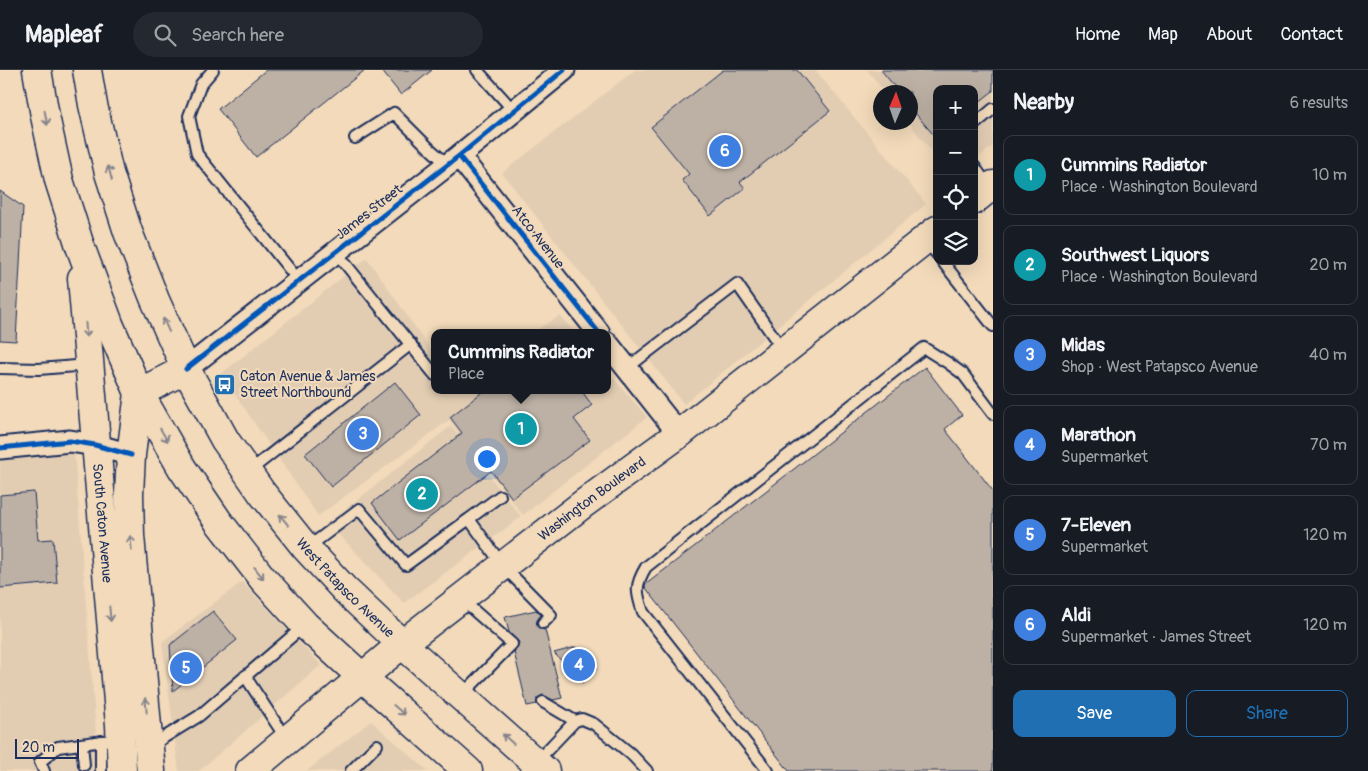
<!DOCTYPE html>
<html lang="en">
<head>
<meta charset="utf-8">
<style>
  :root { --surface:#171b24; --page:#242831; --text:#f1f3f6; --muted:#9ea1a6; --line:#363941; --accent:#1f6fb2 }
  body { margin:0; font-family:Pangolin,sans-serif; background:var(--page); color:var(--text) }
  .controls { position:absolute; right:15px; top:15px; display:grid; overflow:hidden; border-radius:10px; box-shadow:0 5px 20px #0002 }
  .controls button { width:45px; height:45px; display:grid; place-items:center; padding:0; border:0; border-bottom:1px solid var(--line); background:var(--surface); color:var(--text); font:25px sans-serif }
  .compass { position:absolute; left:873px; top:15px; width:45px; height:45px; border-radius:50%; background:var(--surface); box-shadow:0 5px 20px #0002; rotate:2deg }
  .scale { position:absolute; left:15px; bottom:12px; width:64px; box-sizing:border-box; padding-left:5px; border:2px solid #1b2f5e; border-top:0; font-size:14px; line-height:18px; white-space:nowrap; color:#1b2f5e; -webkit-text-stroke:4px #f2daba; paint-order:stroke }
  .you { position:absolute; left:486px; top:388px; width:18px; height:18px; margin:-12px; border:4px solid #fff; border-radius:50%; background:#1a73e8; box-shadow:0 0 0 8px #1a73e833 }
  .badge { display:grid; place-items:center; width:32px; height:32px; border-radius:50%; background:var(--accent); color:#fff; font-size:16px; font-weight:700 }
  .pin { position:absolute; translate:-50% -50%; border:2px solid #fff; box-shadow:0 1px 5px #0006 }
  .popup { position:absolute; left:431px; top:259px; width:180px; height:65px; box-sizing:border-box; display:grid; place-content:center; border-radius:10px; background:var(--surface); filter:drop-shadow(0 1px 4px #0005); font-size:16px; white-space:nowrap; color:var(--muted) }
  .popup b { font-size:19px; color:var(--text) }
  .popup::after { content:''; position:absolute; left:50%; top:100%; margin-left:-10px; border:10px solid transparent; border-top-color:var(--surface) }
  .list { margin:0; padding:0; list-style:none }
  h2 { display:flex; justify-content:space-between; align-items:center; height:65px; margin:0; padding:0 20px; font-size:21px }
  h2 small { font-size:16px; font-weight:400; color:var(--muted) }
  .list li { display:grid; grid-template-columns:32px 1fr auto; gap:15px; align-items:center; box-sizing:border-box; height:80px; margin:0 10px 10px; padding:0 10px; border:1px solid var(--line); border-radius:10px }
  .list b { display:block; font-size:19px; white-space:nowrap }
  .list p { margin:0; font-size:16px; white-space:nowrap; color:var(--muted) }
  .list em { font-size:16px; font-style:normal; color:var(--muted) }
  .actions { display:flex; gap:10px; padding:15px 20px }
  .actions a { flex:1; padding:11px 0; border:1px solid var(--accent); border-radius:10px; text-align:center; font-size:18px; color:var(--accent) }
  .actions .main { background:var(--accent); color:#fff }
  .icon { flex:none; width:28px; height:28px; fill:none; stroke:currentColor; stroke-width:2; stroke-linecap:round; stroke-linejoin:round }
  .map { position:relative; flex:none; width:993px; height:701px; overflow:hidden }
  header { display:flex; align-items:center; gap:30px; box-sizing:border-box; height:70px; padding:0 25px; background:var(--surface); border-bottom:1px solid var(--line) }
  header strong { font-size:24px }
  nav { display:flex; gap:28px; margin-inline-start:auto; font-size:18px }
  .search { width:350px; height:45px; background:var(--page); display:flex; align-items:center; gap:12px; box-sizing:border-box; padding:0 18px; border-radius:28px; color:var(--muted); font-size:19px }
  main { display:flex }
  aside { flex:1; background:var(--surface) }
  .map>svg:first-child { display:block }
</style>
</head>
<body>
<header>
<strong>Mapleaf</strong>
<div class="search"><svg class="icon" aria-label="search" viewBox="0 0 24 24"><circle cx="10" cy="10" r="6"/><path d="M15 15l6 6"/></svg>Search here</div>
<nav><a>Home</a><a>Map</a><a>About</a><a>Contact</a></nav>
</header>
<main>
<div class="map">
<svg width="993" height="701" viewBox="0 0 993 701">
  <rect width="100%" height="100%" fill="#f2daba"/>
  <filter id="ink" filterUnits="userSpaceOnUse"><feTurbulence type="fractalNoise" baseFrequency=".02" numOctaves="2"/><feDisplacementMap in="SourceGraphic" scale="10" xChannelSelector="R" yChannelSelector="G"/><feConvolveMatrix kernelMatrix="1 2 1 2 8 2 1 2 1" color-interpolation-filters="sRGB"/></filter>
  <g filter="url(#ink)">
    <path fill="#e2cdb3" d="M635,0H815L926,134L684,334L502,103Z
      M867,0H993V76L974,91V19H937V88L909,53L911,52V22H885Z
      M367,188L435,286V320H607V301L647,347L523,445L449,350L318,446L221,304Z
      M560,246L575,263H531Z
      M451,356L521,447L404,533L328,453Z
      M74,381L99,701H0V389Z
      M242,512L321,595L199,701H179L162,572Z
      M371,651L428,701H307Z"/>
    <path fill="#bdb0a4" stroke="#1b2f5e" d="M266,0H365L256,87L218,39Z
      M381,0H432L401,25Z
      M723,0H797L830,41L740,112L745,118L710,146L682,110L689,104L651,57Z
      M881,0H993V21L974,36V19H937V69L910,37V22H899Z
      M0,121L23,137L16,271L0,270Z
      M925,297L962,345L945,359L993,421V701H789L645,517V515Z
      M395,312L421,345L331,417L305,384Z
      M485,320H581L592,335L574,349L590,370L512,428L491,401L400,470L372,433L462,363L450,347Z
      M34,422L38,470L53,469L57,513L0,518V425Z
      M536,540L541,545L537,551V555L541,559L545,560L562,628L553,630L543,625L537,628V634L527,636L514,582L518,576L519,572L509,562L505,547Z
      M213,541L237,570L173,621L170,575Z
      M576,577L597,599L582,613L554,583Z"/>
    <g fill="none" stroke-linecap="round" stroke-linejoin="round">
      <defs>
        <path id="lane" d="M213,0L201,14L189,46L197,84L299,211
          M477,0L514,41
          M974,55L993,39
          M355,68L394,43L429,78L448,95
          M974,96L989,117
          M925,170L937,184
          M336,182L435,305
          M942,191L993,256
          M0,298L39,299L88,295
          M627,298L737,214L783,280
          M248,402L411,274
          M469,449L500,426
          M307,478L359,439L406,495L469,449L503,496L551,545L543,553
          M461,529L512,574L461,626
          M245,606L287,670
          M543,632L575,651
          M82,674L84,695
          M150,676L199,646L304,556
          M537,691L575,651L582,649L594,654L631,684L647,701
          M44,701L40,692L58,677L119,669
          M101,701V671
          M351,701L377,675
          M768,701L643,542C636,522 635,515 646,497L924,278L948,293L963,304L993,344"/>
        <path id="street" d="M459,86L599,263
          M607,273L679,364
          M186,299L459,86L564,0
          M0,378L70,371L95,375L131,385"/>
        <g id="secondary">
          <path d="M974,130L993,115"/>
          <path id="s1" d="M402,574L583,434L679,364L937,160"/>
        </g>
        <g id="primary">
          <path d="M37,0L45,46L59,110L80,176L109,254L139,323L182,398L218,451L263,509L305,555L362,607L468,701"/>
          <path id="s2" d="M87,0L93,35L109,103L128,162L155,230L186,299L225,370L262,423L306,478L345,520L402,574L545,701"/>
          <path id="s3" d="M82,208L120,655L122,701"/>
          <path d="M139,323L131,385L129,424L130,466L151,701"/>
          <path d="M139,323L186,299"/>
          <path d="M250,701L402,574"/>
        </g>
      </defs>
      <use href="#lane" stroke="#1b2f5e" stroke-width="14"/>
      <use href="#street" stroke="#1b2f5e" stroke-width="25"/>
      <use href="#secondary" stroke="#1b2f5e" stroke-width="31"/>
      <use href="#primary" stroke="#1b2f5e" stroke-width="31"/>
      <use href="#lane" stroke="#f2daba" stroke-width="10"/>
      <use href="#street" stroke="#f2daba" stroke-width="21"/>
      <use href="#secondary" stroke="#f2daba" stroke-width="28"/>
      <use href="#primary" stroke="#f2daba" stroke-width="28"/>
      <defs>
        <path id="cycleway" d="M459,86L599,263
          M186,299L459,86L564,0
          M0,378L70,371L95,375L131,385"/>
      </defs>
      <use href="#cycleway" stroke="#f2daba" stroke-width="8"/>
      <use href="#cycleway" stroke="#0057b8" stroke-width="5"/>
    </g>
    <defs><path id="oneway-shaft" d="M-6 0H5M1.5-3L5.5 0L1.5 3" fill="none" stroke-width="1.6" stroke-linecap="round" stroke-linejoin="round" transform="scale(1.25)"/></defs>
    <g stroke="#86848c">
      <use href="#oneway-shaft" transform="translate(46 48) rotate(79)"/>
      <use href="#oneway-shaft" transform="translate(110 103) rotate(-105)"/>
      <use href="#oneway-shaft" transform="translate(166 255) rotate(-114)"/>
      <use href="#oneway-shaft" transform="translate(86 260) rotate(86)"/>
      <use href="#oneway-shaft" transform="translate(164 365) rotate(60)"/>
      <use href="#oneway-shaft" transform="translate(284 450) rotate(-129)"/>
      <use href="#oneway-shaft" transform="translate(131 473) rotate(-95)"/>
      <use href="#oneway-shaft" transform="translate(259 503) rotate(52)"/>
      <use href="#oneway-shaft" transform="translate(110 544) rotate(85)"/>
      <use href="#oneway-shaft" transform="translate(146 635) rotate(-95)"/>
      <use href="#oneway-shaft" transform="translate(399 640) rotate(41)"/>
      <use href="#oneway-shaft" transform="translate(508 669) rotate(-138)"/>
    </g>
  </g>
  <defs>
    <symbol id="bus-square" viewBox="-11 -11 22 22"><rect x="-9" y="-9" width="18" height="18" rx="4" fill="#1f6fb2" stroke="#f2daba"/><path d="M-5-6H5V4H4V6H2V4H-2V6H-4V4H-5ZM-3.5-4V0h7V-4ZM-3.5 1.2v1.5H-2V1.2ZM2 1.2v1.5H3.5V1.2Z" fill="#fff"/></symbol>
  </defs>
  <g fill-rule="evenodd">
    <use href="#bus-square" x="212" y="302" width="25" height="25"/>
  </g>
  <g text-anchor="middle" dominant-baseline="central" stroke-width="4" stroke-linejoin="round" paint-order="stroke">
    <g font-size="14" fill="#1b2f5e" stroke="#f2daba">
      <text transform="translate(369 142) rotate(-38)">James Street</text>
      <text transform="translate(538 167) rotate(52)">Atco Avenue</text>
      <text stroke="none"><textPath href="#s1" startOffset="239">Washington Boulevard</textPath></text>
      <text stroke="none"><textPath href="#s3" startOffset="246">South Caton Avenue</textPath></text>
      <text stroke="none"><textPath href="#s2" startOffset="588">West Patapsco Avenue</textPath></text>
    </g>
    <g font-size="14" fill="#1b2f5e" stroke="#f2daba" text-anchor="start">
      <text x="240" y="306">Caton Avenue &amp; James<tspan x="240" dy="16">Street Northbound</tspan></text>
    </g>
  </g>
</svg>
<div class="controls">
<button>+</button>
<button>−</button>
<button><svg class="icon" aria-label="locate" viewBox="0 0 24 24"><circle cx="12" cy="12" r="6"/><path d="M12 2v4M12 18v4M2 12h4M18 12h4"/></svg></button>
<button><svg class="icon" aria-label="layers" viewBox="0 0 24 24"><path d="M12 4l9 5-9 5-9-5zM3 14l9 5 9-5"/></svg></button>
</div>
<svg class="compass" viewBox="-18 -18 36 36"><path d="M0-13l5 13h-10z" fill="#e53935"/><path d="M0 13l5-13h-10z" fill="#9ea1a6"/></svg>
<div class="scale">20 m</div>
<div class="you"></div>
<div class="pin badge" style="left:521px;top:359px;background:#0f9aa8">1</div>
<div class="popup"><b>Cummins Radiator</b>Place</div>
<div class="pin badge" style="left:422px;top:424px;background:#0f9aa8">2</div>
<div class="pin badge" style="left:363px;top:364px;background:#3f7fe0">3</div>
<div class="pin badge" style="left:579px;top:595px;background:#3f7fe0">4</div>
<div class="pin badge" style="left:186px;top:598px;background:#3f7fe0">5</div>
<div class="pin badge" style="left:725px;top:81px;background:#3f7fe0">6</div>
</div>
<aside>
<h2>Nearby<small>6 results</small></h2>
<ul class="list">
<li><span class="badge" style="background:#0f9aa8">1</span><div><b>Cummins Radiator</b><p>Place · Washington Boulevard</p></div><em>10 m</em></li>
<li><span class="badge" style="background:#0f9aa8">2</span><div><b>Southwest Liquors</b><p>Place · Washington Boulevard</p></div><em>20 m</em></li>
<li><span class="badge" style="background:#3f7fe0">3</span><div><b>Midas</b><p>Shop · West Patapsco Avenue</p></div><em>40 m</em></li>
<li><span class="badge" style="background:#3f7fe0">4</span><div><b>Marathon</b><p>Supermarket</p></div><em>70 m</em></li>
<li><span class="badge" style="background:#3f7fe0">5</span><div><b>7-Eleven</b><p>Supermarket</p></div><em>120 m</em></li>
<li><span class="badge" style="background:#3f7fe0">6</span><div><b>Aldi</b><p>Supermarket · James Street</p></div><em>120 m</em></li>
</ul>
<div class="actions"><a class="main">Save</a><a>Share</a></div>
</aside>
</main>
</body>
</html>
